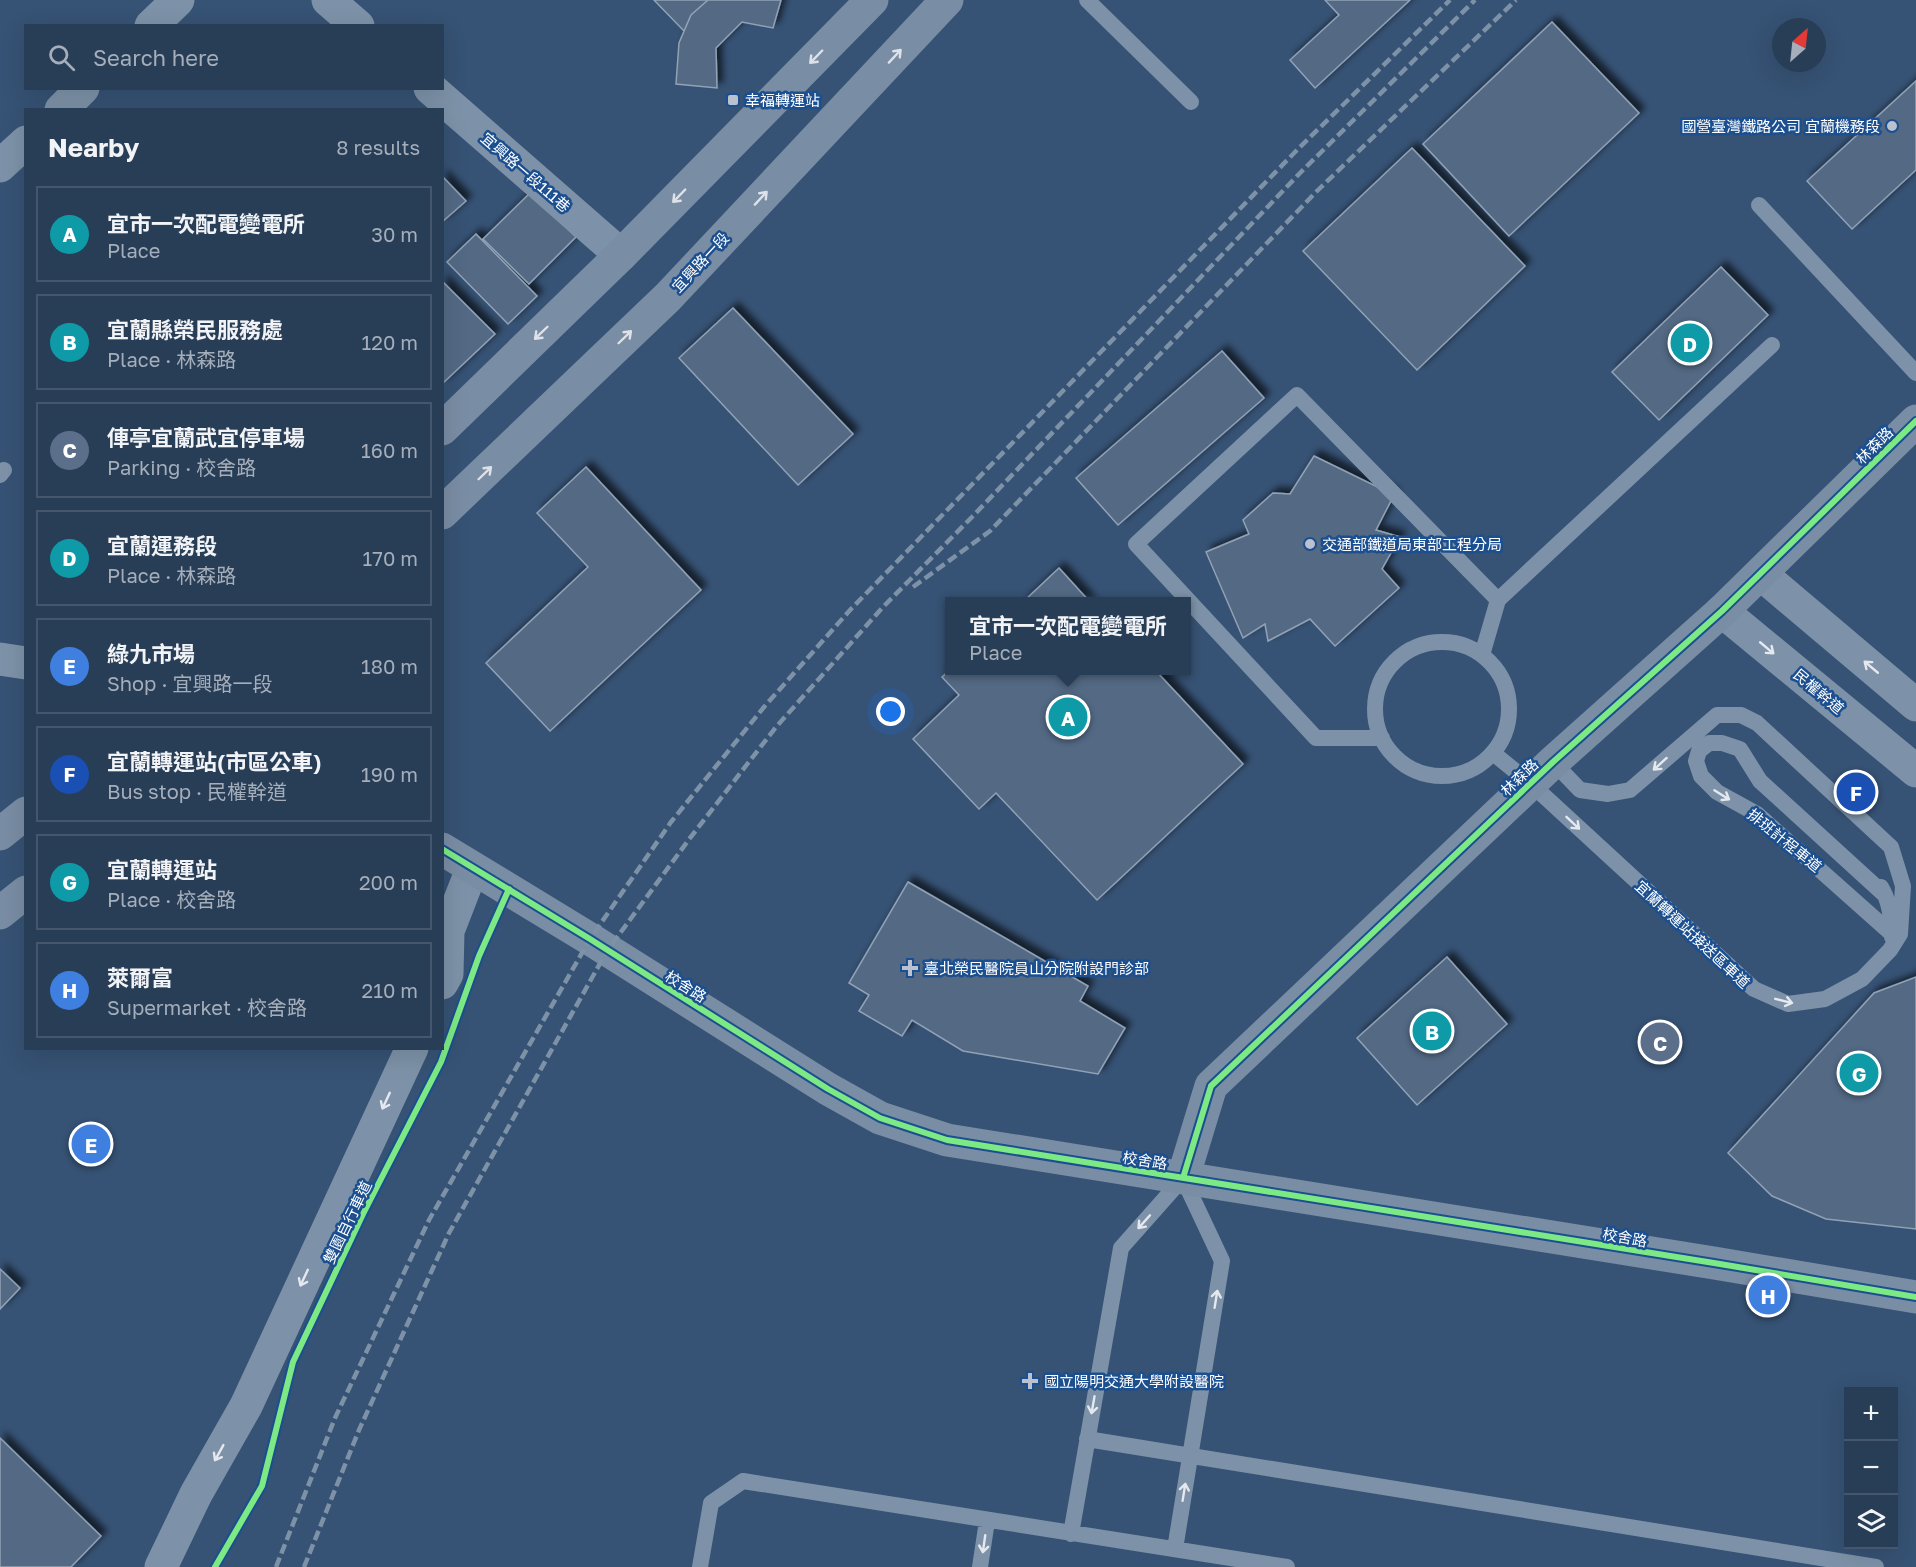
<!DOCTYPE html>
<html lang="en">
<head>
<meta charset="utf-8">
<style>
  :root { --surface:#283e57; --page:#30455d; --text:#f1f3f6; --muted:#a5aeba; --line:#44576d; --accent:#95b2f1 }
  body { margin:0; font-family:"Golos Text","Noto Sans TC",sans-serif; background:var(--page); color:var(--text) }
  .controls { position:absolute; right:18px; bottom:18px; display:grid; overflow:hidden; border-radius:0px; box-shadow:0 6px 24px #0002 }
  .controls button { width:54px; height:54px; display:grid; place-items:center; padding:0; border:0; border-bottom:2px solid var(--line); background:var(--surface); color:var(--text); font:30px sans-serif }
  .compass { position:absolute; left:1772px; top:18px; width:54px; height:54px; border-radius:50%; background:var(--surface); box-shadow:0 6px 24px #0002; rotate:27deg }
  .you { position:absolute; left:891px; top:712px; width:21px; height:21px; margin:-15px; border:4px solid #fff; border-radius:50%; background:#1a73e8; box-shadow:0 0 0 9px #1a73e833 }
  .badge { display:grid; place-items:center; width:39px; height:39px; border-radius:50%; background:var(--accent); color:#fff; font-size:20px; font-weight:700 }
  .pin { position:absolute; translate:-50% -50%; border:3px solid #fff; box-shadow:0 2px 6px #0006 }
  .popup { position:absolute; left:945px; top:597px; width:246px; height:78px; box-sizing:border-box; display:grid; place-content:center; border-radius:0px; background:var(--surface); filter:drop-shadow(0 2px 4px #0005); font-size:20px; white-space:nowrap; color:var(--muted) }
  .popup b { font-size:22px; color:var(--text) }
  .popup::after { content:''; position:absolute; left:50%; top:100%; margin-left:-12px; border:12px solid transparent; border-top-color:var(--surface) }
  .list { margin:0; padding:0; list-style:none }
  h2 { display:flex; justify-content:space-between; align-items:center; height:78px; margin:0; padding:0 24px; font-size:26px }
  h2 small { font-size:20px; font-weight:400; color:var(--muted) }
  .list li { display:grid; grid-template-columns:39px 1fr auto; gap:18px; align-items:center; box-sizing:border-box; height:96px; margin:0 12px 12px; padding:0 12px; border:2px solid var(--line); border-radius:0px }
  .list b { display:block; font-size:22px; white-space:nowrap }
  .list p { margin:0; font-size:20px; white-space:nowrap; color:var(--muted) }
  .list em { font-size:20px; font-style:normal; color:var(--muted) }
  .icon { flex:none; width:33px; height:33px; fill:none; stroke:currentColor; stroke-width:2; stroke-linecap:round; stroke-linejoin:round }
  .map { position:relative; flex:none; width:1916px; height:1567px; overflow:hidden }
  .search { position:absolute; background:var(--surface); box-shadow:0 6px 24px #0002; left:24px; top:24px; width:420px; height:66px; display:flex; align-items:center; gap:15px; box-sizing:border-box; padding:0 21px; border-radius:0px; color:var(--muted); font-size:22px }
  .panel { position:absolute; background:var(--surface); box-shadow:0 6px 24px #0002; left:24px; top:108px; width:420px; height:942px; border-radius:0px }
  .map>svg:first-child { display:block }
</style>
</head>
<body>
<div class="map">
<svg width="1916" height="1567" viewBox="0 0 1916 1567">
  <defs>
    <filter id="shadow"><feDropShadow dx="5.5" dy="-5.5" stdDeviation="3" flood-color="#0009"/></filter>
  </defs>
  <rect width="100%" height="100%" fill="#365274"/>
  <path fill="#526984" stroke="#92a2b6" stroke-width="1.5" filter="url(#shadow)" d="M654,0H708L691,15L684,31Z
    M708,0H781L773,28L742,22L716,48L717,88L676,84L679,43L691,15Z
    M1325,0H1410L1315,88L1290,60L1339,15Z
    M1552,22L1639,113L1509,236L1423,144Z
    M1916,81V170L1852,229L1807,181Z
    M1412,148L1525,266L1417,370L1303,251Z
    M442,176L466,201L442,222Z
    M530,193L576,237L529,284L483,239Z
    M476,234L537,296L508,324L447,262Z
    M1721,267L1768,315L1659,420L1612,372Z
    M442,281L495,334L442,384Z
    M733,308L853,434L798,485L679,358Z
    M1222,351L1264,398L1118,525L1076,478Z
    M1314,456L1394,495L1376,530L1400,537L1382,569L1399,588L1335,646L1310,619L1268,641L1265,624L1243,638L1206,552L1249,534L1243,520L1273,493L1290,494Z
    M586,467L701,590L550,731L486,663L588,567L537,513Z
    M1059,568L1090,602H1023Z
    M950,670H1155L1243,764L1097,900L996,793L979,809L913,739L959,695L942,677Z
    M908,882L1088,986L1080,1001L1125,1028L1098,1074L963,1051L912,1020L902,1036L859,1011L869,995L849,983Z
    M1447,957L1507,1024L1417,1105L1357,1038Z
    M1916,977V1229L1826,1219L1772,1196L1728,1153L1874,993Z
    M0,1269L20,1288L0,1309Z
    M0,1438L101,1536L71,1567H0Z"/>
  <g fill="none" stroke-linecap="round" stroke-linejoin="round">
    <path stroke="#7d92a8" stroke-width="16" d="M1087,0L1191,102
      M1759,205L1916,373
      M0,475L4,470
      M1498,600L1772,345
      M1375 709a67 67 0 1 1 134 0a67 67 0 1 1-134 0Z
      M1382,738H1316L1136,544L1297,395L1498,600L1482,655
      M1493,753L1530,783L1754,989L1788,1004L1825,999L1862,979L1890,950L1900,934L1903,886L1891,847L1757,723L1741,715H1717L1630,790L1608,794L1580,790L1553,762
      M1881,887C1890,902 1892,920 1892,937
      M1885,895L1760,781L1740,749L1722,743H1709L1699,751L1696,761L1701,776L1717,792L1757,814L1892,934
      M1087,1439L1876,1567
      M1071,1534L1121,1248L1183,1178L1222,1261L1175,1549
      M700,1567L711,1503L743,1481L1287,1567
      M980,1567L987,1521"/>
    <path stroke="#7d92a8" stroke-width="33" d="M328,0L358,26
      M151,26L178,0
      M430,88L621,255
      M61,110L83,88
      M0,166L26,142
      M1761,574L1916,705
      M1722,611L1916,771
      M0,659L26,663
      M442,983L447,974L448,931L472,869
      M161,1567L196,1494L246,1406L412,1048"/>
    <path stroke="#798da4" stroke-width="33" d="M442,429L621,255L872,0
      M442,513L668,297L947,0
      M0,834L26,813
      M442,849L590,939L828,1089L880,1118L947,1140L1714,1263L1916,1297
      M0,913L26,892
      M1183,1178L1211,1086L1553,762L1722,611L1916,421"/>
    <path stroke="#7e92a7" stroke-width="4.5" stroke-dasharray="10 4.5" stroke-linecap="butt" d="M913,587L990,531L1317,191L1516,0
      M276,1567L335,1418L429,1220L590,939L671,822L764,707L851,609L1298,149L1450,0
      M304,1567L359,1430L449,1233L607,951L690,838L776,727L883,607L972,517L1301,172L1475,0"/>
    <defs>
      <path id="cycleway" d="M442,849L590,939L828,1089L880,1118L947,1140L1714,1263L1916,1297
        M1183,1178L1211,1086L1553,762L1722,611L1916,421
        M215,1567L262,1486L293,1362L363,1214L441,1062L479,956L509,889"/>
    </defs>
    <use href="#cycleway" stroke="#1b4f8f" stroke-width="10"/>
    <use href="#cycleway" stroke="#7ce984" stroke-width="6"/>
  </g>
  <defs><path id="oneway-shaft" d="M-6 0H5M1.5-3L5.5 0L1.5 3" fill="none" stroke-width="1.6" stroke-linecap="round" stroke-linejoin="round" transform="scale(1.5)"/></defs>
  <g stroke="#dee2e8">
    <use href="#oneway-shaft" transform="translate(895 56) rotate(-47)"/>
    <use href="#oneway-shaft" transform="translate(816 57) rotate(134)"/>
    <use href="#oneway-shaft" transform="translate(679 196) rotate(134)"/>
    <use href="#oneway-shaft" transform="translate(761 198) rotate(-47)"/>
    <use href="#oneway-shaft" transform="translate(541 333) rotate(136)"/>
    <use href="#oneway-shaft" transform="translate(625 337) rotate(-44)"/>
    <use href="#oneway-shaft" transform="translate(485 473) rotate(-44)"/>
  </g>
  <g stroke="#e5e9ee">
    <use href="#oneway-shaft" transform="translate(1767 648) rotate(40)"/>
    <use href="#oneway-shaft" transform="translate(1871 667) rotate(-140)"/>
    <use href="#oneway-shaft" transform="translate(1660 764) rotate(138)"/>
    <use href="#oneway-shaft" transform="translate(1722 795) rotate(32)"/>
    <use href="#oneway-shaft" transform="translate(1573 823) rotate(43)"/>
    <use href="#oneway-shaft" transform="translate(1784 1001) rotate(14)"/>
    <use href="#oneway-shaft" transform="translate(386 1101) rotate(115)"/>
    <use href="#oneway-shaft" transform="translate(1144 1222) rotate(132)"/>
    <use href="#oneway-shaft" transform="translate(304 1278) rotate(115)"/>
    <use href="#oneway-shaft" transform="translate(1216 1299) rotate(-81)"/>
    <use href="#oneway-shaft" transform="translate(1093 1405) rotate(100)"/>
    <use href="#oneway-shaft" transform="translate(219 1453) rotate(119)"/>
    <use href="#oneway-shaft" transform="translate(1184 1492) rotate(-81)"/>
    <use href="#oneway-shaft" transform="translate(984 1544) rotate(98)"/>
  </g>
  <g fill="#b9c2ce" stroke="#1b4f8f" stroke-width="2">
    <rect x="727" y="94" width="12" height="12" rx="3"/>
    <circle cx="1892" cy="126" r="6"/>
    <circle cx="1310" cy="544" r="6"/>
    <path d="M907 959h6v6h6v6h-6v6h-6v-6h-6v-6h6z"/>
    <path d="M1027 1372h6v6h6v6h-6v6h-6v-6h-6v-6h6z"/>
  </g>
  <g text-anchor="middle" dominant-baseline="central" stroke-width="5" stroke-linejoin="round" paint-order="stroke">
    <g font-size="15" fill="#fff" stroke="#1b4f8f" text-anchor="start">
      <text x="745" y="100">幸福轉運站</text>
      <text x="1880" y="126" text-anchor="end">國營臺灣鐵路公司 宜蘭機務段</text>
      <text x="1322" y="544">交通部鐵道局東部工程分局</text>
      <text x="924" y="968">臺北榮民醫院員山分院附設門診部</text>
      <text x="1044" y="1381">國立陽明交通大學附設醫院</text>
    </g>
    <g font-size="15" fill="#fff" stroke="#1b4f8f">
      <text transform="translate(526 172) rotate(41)">宜興路一段111巷</text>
      <text transform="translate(700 262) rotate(-47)">宜興路一段</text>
      <text transform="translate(1874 445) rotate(-45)">林森路</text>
      <text transform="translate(1819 691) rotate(40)">民權幹道</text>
      <text transform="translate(1519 777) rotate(-44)">林森路</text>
      <text transform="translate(1785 840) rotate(39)">排班計程車道</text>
      <text transform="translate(1693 934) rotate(43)">宜蘭轉運站接送區車道</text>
      <text transform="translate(686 986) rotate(32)">校舍路</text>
      <text transform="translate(1145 1160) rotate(9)">校舍路</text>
      <text transform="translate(347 1222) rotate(-64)">雙園自行車道</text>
      <text transform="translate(1625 1237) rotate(10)">校舍路</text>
    </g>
  </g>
</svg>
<div class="controls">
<button>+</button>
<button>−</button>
<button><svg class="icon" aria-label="layers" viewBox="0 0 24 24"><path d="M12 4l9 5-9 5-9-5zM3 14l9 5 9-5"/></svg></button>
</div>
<svg class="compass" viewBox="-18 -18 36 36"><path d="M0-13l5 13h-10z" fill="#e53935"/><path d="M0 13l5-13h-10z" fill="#a5aeba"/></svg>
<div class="you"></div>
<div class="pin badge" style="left:1068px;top:717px;background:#0f9aa8">A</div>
<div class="popup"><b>宜市一次配電變電所</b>Place</div>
<div class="pin badge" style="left:1432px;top:1031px;background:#0f9aa8">B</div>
<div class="pin badge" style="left:1660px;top:1042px;background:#5c6f8a">C</div>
<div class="pin badge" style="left:1690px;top:343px;background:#0f9aa8">D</div>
<div class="pin badge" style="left:91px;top:1144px;background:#3f7fe0">E</div>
<div class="pin badge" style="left:1856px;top:792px;background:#1a4fb4">F</div>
<div class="pin badge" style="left:1859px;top:1073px;background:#0f9aa8">G</div>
<div class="pin badge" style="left:1768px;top:1295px;background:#3f7fe0">H</div>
<div class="search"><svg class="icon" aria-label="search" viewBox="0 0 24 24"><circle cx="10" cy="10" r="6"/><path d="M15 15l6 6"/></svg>Search here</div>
<section class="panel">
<h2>Nearby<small>8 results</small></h2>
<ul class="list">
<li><span class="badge" style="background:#0f9aa8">A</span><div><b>宜市一次配電變電所</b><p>Place</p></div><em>30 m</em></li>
<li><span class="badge" style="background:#0f9aa8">B</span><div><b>宜蘭縣榮民服務處</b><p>Place · 林森路</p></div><em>120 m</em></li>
<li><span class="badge" style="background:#5c6f8a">C</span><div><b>俥亭宜蘭武宜停車場</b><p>Parking · 校舍路</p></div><em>160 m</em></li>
<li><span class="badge" style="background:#0f9aa8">D</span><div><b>宜蘭運務段</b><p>Place · 林森路</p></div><em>170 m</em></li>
<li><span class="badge" style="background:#3f7fe0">E</span><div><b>綠九市場</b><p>Shop · 宜興路一段</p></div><em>180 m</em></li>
<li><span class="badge" style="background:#1a4fb4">F</span><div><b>宜蘭轉運站(市區公車)</b><p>Bus stop · 民權幹道</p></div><em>190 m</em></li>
<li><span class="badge" style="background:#0f9aa8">G</span><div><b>宜蘭轉運站</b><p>Place · 校舍路</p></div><em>200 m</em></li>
<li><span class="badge" style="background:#3f7fe0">H</span><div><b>萊爾富</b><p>Supermarket · 校舍路</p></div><em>210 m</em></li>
</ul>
</section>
</div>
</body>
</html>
